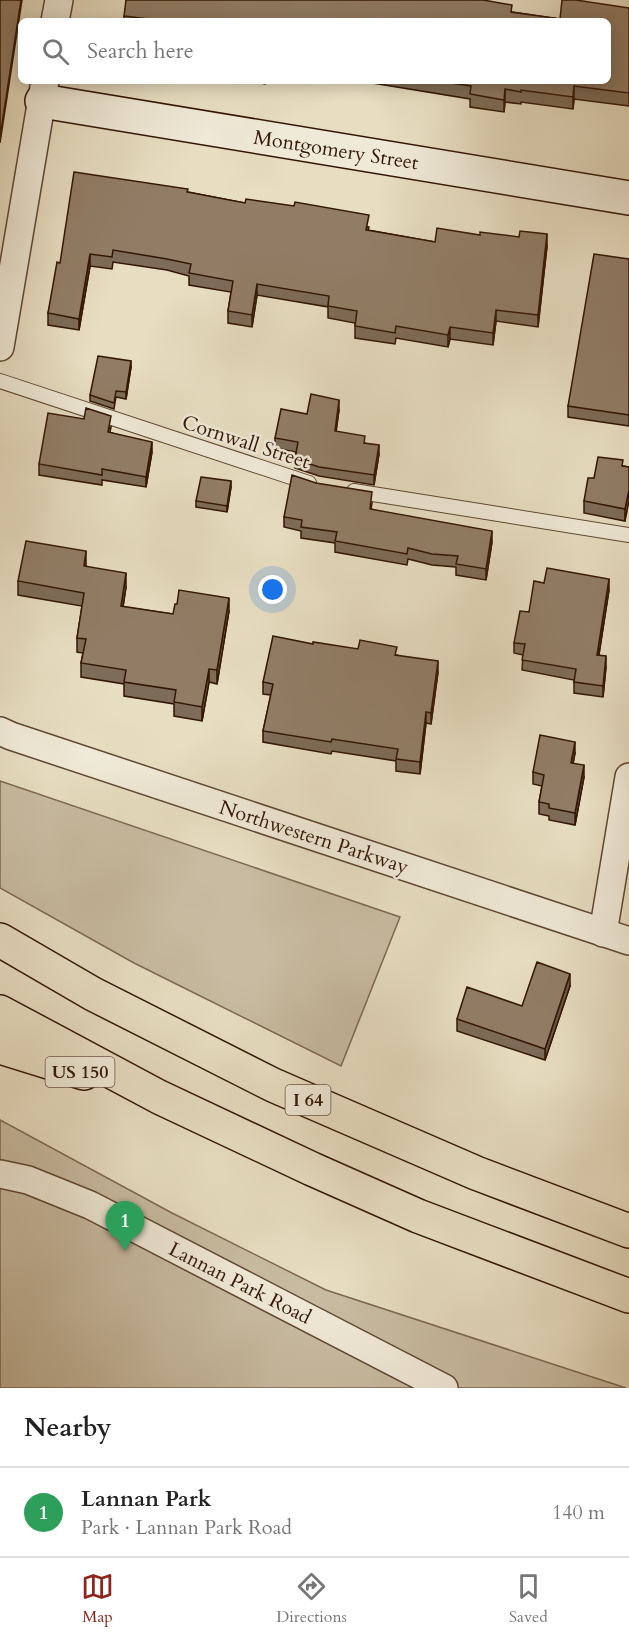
<!DOCTYPE html>
<html lang="en">
<head>
<meta charset="utf-8">
<style>
  :root { --surface:#fff; --page:#f2f2f2; --text:#222; --muted:#767676; --line:#e0e0e0; --accent:#8f2418 }
  body { margin:0; font-family:Cardo,serif; background:var(--page); color:var(--text) }
  .you { position:absolute; left:273px; top:590px; width:21px; height:21px; margin:-15px; border:4px solid #fff; border-radius:50%; background:#1a73e8; box-shadow:0 0 0 9px #1a73e833 }
  .badge { display:grid; place-items:center; width:39px; height:39px; border-radius:50%; background:var(--accent); color:#fff; font-size:20px; font-weight:700 }
  .pin { position:absolute; translate:-50% -50px; filter:drop-shadow(0 2px 3px #0008) }
  .pin::after { content:''; position:absolute; top:32px; width:21px; height:18px; background:inherit; clip-path:polygon(0 0,100% 0,50% 100%) }
  .list { margin:0; padding:0; list-style:none }
  h2 { display:flex; justify-content:space-between; align-items:center; height:78px; margin:0; padding:0 24px; font-size:26px }
  h2 small { font-size:20px; font-weight:400; color:var(--muted) }
  .list li { display:grid; grid-template-columns:39px 1fr auto; gap:18px; align-items:center; box-sizing:border-box; height:90px; padding:0 24px; border-top:2px solid var(--line) }
  .list b { display:block; font-size:22px; white-space:nowrap }
  .list p { margin:0; font-size:20px; white-space:nowrap; color:var(--muted) }
  .list em { font-size:20px; font-style:normal; color:var(--muted) }
  .icon { flex:none; width:33px; height:33px; fill:none; stroke:currentColor; stroke-width:2; stroke-linecap:round; stroke-linejoin:round }
  .map { position:relative; flex:none; width:629px; height:1388px; overflow:hidden }
  .search { position:absolute; background:var(--surface); box-shadow:0 3px 15px #0003; left:18px; right:18px; top:18px; height:66px; display:flex; align-items:center; gap:15px; box-sizing:border-box; padding:0 21px; border-radius:9px; color:var(--muted); font-size:22px }
  .sheet { height:168px; background:var(--surface) }
  nav { display:flex; justify-content:space-around; align-items:center; box-sizing:border-box; height:84px; border-top:2px solid var(--line); background:var(--surface); font-size:16px; color:var(--muted) }
  nav a { display:grid; justify-items:center; gap:3px }
  nav .on { color:var(--accent) }
  .map>svg:first-child { display:block }
</style>
</head>
<body>
<div class="map">
<svg width="629" height="1388" viewBox="0 0 629 1388">
  <rect width="100%" height="100%" fill="#e7ddc1"/>
  <filter id="stains"><feTurbulence type="fractalNoise" baseFrequency=".00333" numOctaves="4"/><feColorMatrix values="0 0 0 0 .2 0 0 0 0 .09 0 0 0 0 .02 0 0 0 .5 -.17"/></filter>
  <radialGradient id="worn" r=".72"><stop offset=".6" stop-color="#630" stop-opacity="0"/><stop offset="1" stop-color="#630" stop-opacity=".3"/></radialGradient>
  <path fill="#c8bba1" stroke="#7e6852" stroke-width="1.5" d="M0,781L400,917L341,1066L134,963L0,888Z
    M0,1120L172,1213L326,1290L626,1388H0Z"/>
  <g fill="none" stroke-linecap="round" stroke-linejoin="round">
    <defs>
      <path id="lane" d="M0,381L309,483
        M354,491L629,535"/>
      <path id="street" d="M55,21L59,0
        M0,347L45,81
        M0,731L11,736L629,941
        M603,933L629,777
        M0,1174L28,1180L90,1205L444,1388"/>
      <path id="secondary" d="M42,101L629,198"/>
      <path id="highway" d="M0,940L93,994L273,1085L476,1173L629,1231
        M0,1012L159,1097L312,1169L418,1216L629,1296
        M0,1047L84,1073"/>
    </defs>
    <use href="#lane" stroke="#604733" stroke-width="16"/>
    <use href="#street" stroke="#604733" stroke-width="30"/>
    <use href="#secondary" stroke="#331504" stroke-width="36"/>
    <use href="#highway" stroke="#331504" stroke-width="36"/>
    <use href="#lane" stroke="#efe9d7" stroke-width="14"/>
    <use href="#street" stroke="#efe9d7" stroke-width="27"/>
    <use href="#secondary" stroke="#efe9d7" stroke-width="33"/>
    <use href="#highway" stroke="#e7ddc1" stroke-width="33"/>
  </g>
  <path fill="#7d6c58" stroke="#331504" stroke-width="1.5" d="M629,8V106L574,99L573,109L521,102V104L505,102L504,112L470,107V99L360,81H608V21H124V16L512,12L560,19Z
    M250,81H266L265,84Z
    M188,192L369,227L368,230L435,242L547,246L538,327L496,321L493,345L450,339L448,347L396,338L395,344L355,338V323L328,318V307L257,295L252,327L228,323V311L231,292L189,285V276L167,270L113,262L112,269L90,266L79,330L48,325V313L60,263Z
    M629,259V426L568,417V406Z
    M131,367L126,399L116,397L114,409L90,401V395Z
    M339,410L336,431L365,443L379,454L374,485L319,476L295,468V459L296,452L275,448V438L307,414Z
    M111,427L110,432L152,452L146,487L102,480V485L39,475V464Z
    M623,466L629,467L625,521L584,513V501L594,478Z
    M231,487L227,512L196,507V501Z
    M372,503L371,509L492,542L486,580L456,575V567L432,565L408,559L407,565L335,552V543L301,538V531L284,527V517Z
    M86,566L126,587L123,607L173,614L229,611L217,684L209,682L202,721L174,716V704L124,696V684L81,677V663L83,653L77,652V638L82,606L18,595V581Z
    M544,583L609,590L599,655L606,667L603,697L574,693V680L522,670L523,655L514,653V643L529,612Z
    M313,644L397,655L438,672L431,724L426,723L420,774L396,771V761L332,751L331,754L263,742V731L271,695L263,694V682Z
    M575,753L573,763L584,777L575,825L549,820V816L539,814V802L542,786L533,784V772Z
    M570,986L545,1060L457,1031V1019L522,1006Z"/>
  <path fill="#665847" stroke="#331504" stroke-width="1.5" d="M21,0H22L0,143V137Z
    M574,86V99L573,109V97Z
    M505,89V102L504,112V100Z
    M547,234V246L538,327V315Z
    M90,254V266L79,330V319Z
    M257,284V295L252,327V315Z
    M496,310V321L493,345V333Z
    M450,327V339L448,347V335Z
    M131,361V367L126,399V392Z
    M339,400V410L335,440V431Z
    M152,442V452L146,487V477Z
    M379,445V454L374,485V475Z
    M231,481V487L227,512V506Z
    M629,490V501L625,521V509Z
    M492,531V542L486,580V569Z
    M86,551V565L84,579V566Z
    M126,573V587L121,620V606Z
    M609,579V590L597,666V655Z
    M229,598V611L217,684V670Z
    M606,656V667L603,697V686Z
    M438,661V672L431,724V713Z
    M209,669V682L202,721V707Z
    M426,712V723L420,774V762Z
    M575,742V753L571,775V763Z
    M584,765V777L575,825V813Z
    M570,974V986L545,1060V1049Z"/>
  <path fill="#917d66" stroke="#331504" stroke-width="1.5" d="M0,0H21L0,137Z
    M126,0H483L512,5L511,12L560,19L562,0H576L629,8V93L574,86L573,97L521,90V92L505,89L504,100L470,94L471,86L438,81H608V21H156V20L124,16Z
    M74,172L188,189L187,192L245,203L246,199L294,206L295,202L369,215L366,230L435,242L437,228L480,235V232L519,237L520,231L547,234L538,315L496,310L493,333L450,327L448,335L396,326L395,333L355,326L357,311L328,306L329,296L257,284L252,315L228,311L233,281L189,273L191,264L167,259L113,250L112,257L90,254L79,319L48,313L57,262L60,263Z
    M594,254L629,259V415L568,406Z
    M98,356L131,361L126,392L116,391L114,403L90,395Z
    M311,394L339,400L335,431L365,436L364,443L379,445L374,475L319,467L295,459L298,442L275,438L281,409L307,414Z
    M86,408L111,416L108,432L152,442L146,477L102,469V475L39,464L48,413L84,419Z
    M598,457L623,460L622,466L629,467V490L625,509L584,501L588,478H594Z
    M292,475L316,483L372,492L370,509L492,531L486,569L456,564L458,556L432,554L408,548L407,554L335,541L337,532L301,527L302,520L284,517Z
    M201,477L231,481L227,506L196,501Z
    M26,541L86,551L84,566L126,573L121,606L173,614L175,604H177L179,590L229,598L217,670L209,669L202,707L174,702L176,690L124,682L126,670L81,663L86,639L77,638L84,593L18,581Z
    M547,568L609,579L597,655L606,656L603,686L574,682L576,669L522,660L525,644L514,643L520,611L529,612L534,581L544,583Z
    M273,636L313,644V642L358,649L360,640L397,647L395,655L438,661L431,713L426,712L420,762L396,759L398,749L332,739L331,742L263,731L273,684L263,682Z
    M540,735L575,742L571,763L584,765L575,813L549,808V804L539,802L544,775L533,772Z
    M537,962L570,974L545,1049L457,1019L467,987L522,1006Z"/>
  <g text-anchor="middle" dominant-baseline="central" stroke-width="5" stroke-linejoin="round" paint-order="stroke">
    <g fill="#efe9d7" stroke="#6b5543" stroke-width="1.5">
      <rect x="45.5" y="1057" width="69" height="30" rx="4.5"/>
      <rect x="285.5" y="1085" width="45" height="30" rx="4.5"/>
    </g>
    <g font-size="18" font-weight="bold" fill="#331504">
      <text x="80" y="1072">US 150</text>
      <text x="308" y="1100">I 64</text>
    </g>
    <g font-size="20" fill="#331504" stroke="#efe9d7">
      <text transform="translate(336 150) rotate(9)">Montgomery Street</text>
      <text transform="translate(246 442) rotate(18)">Cornwall Street</text>
      <text transform="translate(314 837) rotate(18)">Northwestern Parkway</text>
      <text transform="translate(240 1283) rotate(27)">Lannan Park Road</text>
    </g>
  </g>
  <rect width="100%" height="100%" filter="url(#stains)"/>
  <rect width="100%" height="100%" fill="url(#worn)"/>
</svg>
<div class="you"></div>
<div class="pin badge" style="left:125px;top:1251px;background:#2e9e5b">1</div>
<div class="search"><svg class="icon" aria-label="search" viewBox="0 0 24 24"><circle cx="10" cy="10" r="6"/><path d="M15 15l6 6"/></svg>Search here</div>
</div>
<section class="sheet">
<h2>Nearby<small></small></h2>
<ul class="list">
<li><span class="badge" style="background:#2e9e5b">1</span><div><b>Lannan Park</b><p>Park · Lannan Park Road</p></div><em>140 m</em></li>
</ul>
</section>
<nav>
<a class="on"><svg class="icon" aria-label="map" viewBox="0 0 24 24"><path d="M3 6l6-2 6 2 6-2v14l-6 2-6-2-6 2zM9 4v14M15 6v14"/></svg>Map</a>
<a><svg class="icon" aria-label="directions" viewBox="0 0 24 24"><path d="M12 3l9 9-9 9-9-9zM9 14v-3h6M13 9l2 2-2 2"/></svg>Directions</a>
<a><svg class="icon" aria-label="saved" viewBox="0 0 24 24"><path d="M7 4h10v16l-5-4-5 4z"/></svg>Saved</a>
</nav>
</body>
</html>
